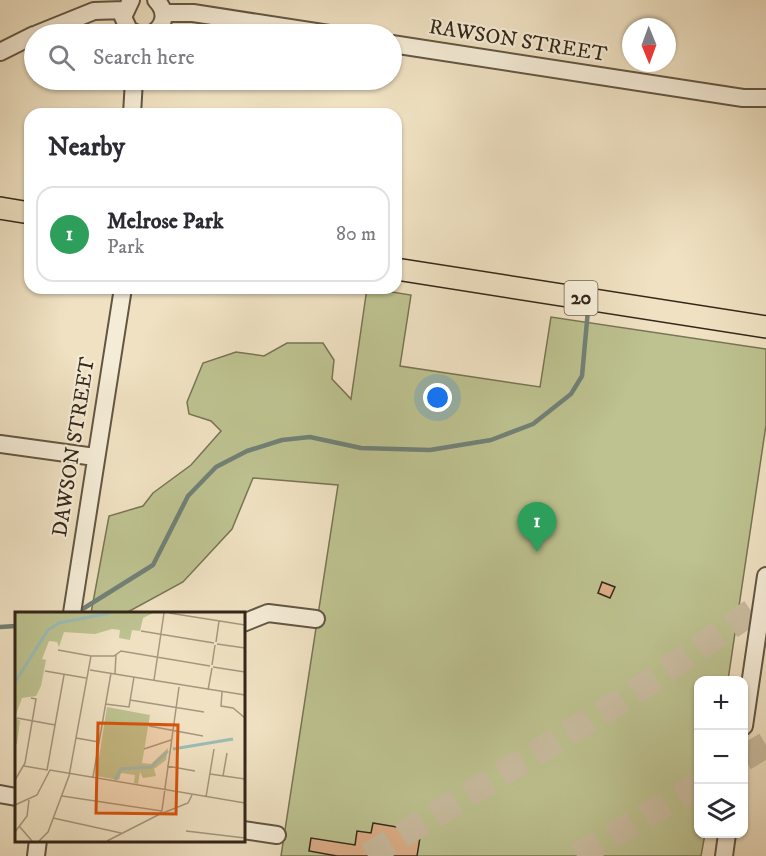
<!DOCTYPE html>
<html lang="en">
<head>
<meta charset="utf-8">
<style>
  :root { --surface:#fff; --page:#f2f2f3; --text:#2b2b33; --muted:#7c7c81; --line:#e1e1e2; --accent:#d93025 }
  body { margin:0; font-family:"IM FELL DW Pica",serif; background:var(--page); color:var(--text) }
  .controls { position:absolute; right:18px; bottom:18px; display:grid; overflow:hidden; border-radius:12px; box-shadow:0 2px 4px #0004 }
  .controls button { width:54px; height:54px; display:grid; place-items:center; padding:0; border:0; border-bottom:2px solid var(--line); background:var(--surface); color:var(--text); font:30px sans-serif }
  .compass { position:absolute; left:622px; top:18px; width:54px; height:54px; border-radius:50%; background:var(--surface); box-shadow:0 2px 4px #0004; rotate:179deg }
  .you { position:absolute; left:438px; top:398px; width:21px; height:21px; margin:-15px; border:4px solid #fff; border-radius:50%; background:#1a73e8; box-shadow:0 0 0 9px #1a73e833 }
  .badge { display:grid; place-items:center; width:39px; height:39px; border-radius:50%; background:var(--accent); color:#fff; font-size:20px; font-weight:700 }
  .pin { position:absolute; translate:-50% -50px; filter:drop-shadow(0 2px 3px #0008) }
  .pin::after { content:''; position:absolute; top:32px; width:21px; height:18px; background:inherit; clip-path:polygon(0 0,100% 0,50% 100%) }
  .list { margin:0; padding:0; list-style:none }
  h2 { display:flex; justify-content:space-between; align-items:center; height:78px; margin:0; padding:0 24px; font-size:26px }
  h2 small { font-size:20px; font-weight:400; color:var(--muted) }
  .list li { display:grid; grid-template-columns:39px 1fr auto; gap:18px; align-items:center; box-sizing:border-box; height:96px; margin:0 12px 12px; padding:0 12px; border:2px solid var(--line); border-radius:18px }
  .list b { display:block; font-size:22px; white-space:nowrap }
  .list p { margin:0; font-size:20px; white-space:nowrap; color:var(--muted) }
  .list em { font-size:20px; font-style:normal; color:var(--muted) }
  .icon { flex:none; width:33px; height:33px; fill:none; stroke:currentColor; stroke-width:2; stroke-linecap:round; stroke-linejoin:round }
  .map { position:relative; flex:none; width:766px; height:856px; overflow:hidden }
  .search { position:absolute; background:var(--surface); box-shadow:0 2px 4px #0004; left:24px; top:24px; width:378px; height:66px; display:flex; align-items:center; gap:15px; box-sizing:border-box; padding:0 21px; border-radius:33px; color:var(--muted); font-size:22px }
  .panel { position:absolute; background:var(--surface); box-shadow:0 2px 4px #0004; left:24px; top:108px; width:378px; height:186px; border-radius:18px }
  .map>svg:first-child { display:block }
</style>
</head>
<body>
<div class="map">
<svg width="766" height="856" viewBox="0 0 766 856">
  <rect width="100%" height="100%" fill="#efe1c2"/>
  <filter id="stains"><feTurbulence type="fractalNoise" baseFrequency=".00333" numOctaves="4"/><feColorMatrix values="0 0 0 0 .2 0 0 0 0 .09 0 0 0 0 .02 0 0 0 .5 -.17"/></filter>
  <radialGradient id="worn" r=".72"><stop offset=".6" stop-color="#630" stop-opacity="0"/><stop offset="1" stop-color="#630" stop-opacity=".3"/></radialGradient>
  <path fill="#bdc290" stroke="#787454" stroke-width="1.5" d="M367,288L411,295L400,366L540,387L551,317L766,349V425L728,680H698V834H705L701,856H281L338,485L253,478L232,529L183,582L126,613H91L109,516L143,506L153,493L191,465L221,431L211,421L189,414L187,402L203,363L236,352L264,356L287,343H323L334,360L332,379L351,399Z"/>
  <g fill="none" stroke-linecap="round" stroke-linejoin="round">
    <path stroke="#718177" stroke-width="4.5" d="M81,610L153,565L188,496L216,467L247,451L282,440L310,437L361,448L430,450L491,440L533,424L571,394L582,376L588,310
      M0,627L16,626"/>
  </g>
  <path fill="#deaf88" stroke="#332719" stroke-width="1.5" d="M602,582L615,587L610,598L598,593Z
    M373,823L421,831L417,856H337L309,851L311,838L355,845L357,831L371,833Z"/>
  <g fill="none" stroke-linecap="round" stroke-linejoin="round">
    <path stroke="#c9bca0" stroke-width="26" stroke-dasharray="26 13" stroke-linecap="butt" d="M744,758L766,745
      M368,856L630,695L766,602
      M577,856L698,785"/>
    <defs>
      <path id="minor" d="M131,0L123,17L129,30L137,34
        M164,13H193L329,34
        M37,34L94,11L124,10
        M151,34C165,27 168,12 156,0
        M392,44L743,98H766
        M0,52L34,35
        M132,114L134,80
        M0,444L95,457
        M72,613L123,288
        M243,623L268,613L316,619
        M744,726L766,576
        M0,794L16,797
        M243,830L277,835
        M36,856L38,840
        M724,856L727,834"/>
      <path id="major" d="M0,208L30,213
        M396,269L766,327"/>
    </defs>
    <use href="#minor" stroke="#625643" stroke-width="20"/>
    <use href="#major" stroke="#332719" stroke-width="24"/>
    <use href="#minor" stroke="#f5ecd7" stroke-width="16"/>
    <use href="#major" stroke="#efe1c2" stroke-width="21"/>
  </g>
  <g text-anchor="middle" dominant-baseline="central" stroke-width="4.5" stroke-linejoin="round" paint-order="stroke">
    <rect fill="#f5ecd7" stroke="#6d6252" stroke-width="1.5" x="564.5" y="281" width="33" height="34" rx="4.5"/>
    <g font-size="20" font-weight="bold" fill="#332719">
      <text x="581" y="298">20</text>
    </g>
    <g font-size="21" fill="#332719" stroke="#f5ecd7">
      <text transform="translate(518 41) rotate(9)">RAWSON STREET</text>
      <text transform="translate(74 447) rotate(-81)">DAWSON STREET</text>
    </g>
  </g>
  <g transform="translate(15 612)">
    <rect width="230" height="230" fill="#efe1c2"/>
    <path d="M0,1H138L128,6L125,19L117,18L115,28L104,26L105,18L97,17L80,22L49,20L44,35L42,30L34,29L27,47L31,48L26,74L21,84L7,86L0,105L5,109L2,132H0ZM92,95L135,103L127,151L136,152L153,136L151,148L139,157L141,164L128,166L125,160L123,172L119,171L120,163L106,161L104,168L81,164Z" fill="#bdc290"/>
    <path fill="none" stroke="#9abdb6" stroke-width="3" d="M0,70L33,18L44,11L95,1M158,137L218,127M100,168L106,157L136,155L153,139"/>
    <path fill="none" stroke="#a4977e" stroke-width="1.5" d="M154,1L230,13M126,19L199,31M201,30L204,9M202,32L230,36M43,38L76,44H99L106,39L195,54M197,53L200,33M198,55L230,60M75,58L230,83M30,59L71,66M100,62L101,42M139,68L149,1M193,78L197,56M207,80L206,94L218,96L230,106M115,88L189,100M90,92L114,95L119,65M2,106L40,113M134,114L188,124M61,126L84,130M129,137L156,128M9,154L32,158L49,63M152,154L180,159M195,162L230,167M208,164L212,141M78,165L96,61M0,168L10,151L21,87L16,86M47,184L147,199L145,202M191,185L199,137M0,193L22,183L35,158L230,191M147,198L164,75M148,201L173,191L177,183M38,206L106,221M5,215L17,229M171,219L230,226M0,220L12,204L14,188M24,229L33,220L54,164L76,44M92,229L145,202"/>
    <path fill="#d6540d" fill-opacity="0.15" stroke="#d6540d" stroke-width="3" d="M83,111L163,113L161,202L81,201Z"/>
    <rect width="230" height="230" fill="none" stroke="#332719" stroke-width="3"/>
  </g>
  <rect width="100%" height="100%" filter="url(#stains)"/>
  <rect width="100%" height="100%" fill="url(#worn)"/>
</svg>
<div class="controls">
<button>+</button>
<button>−</button>
<button><svg class="icon" aria-label="layers" viewBox="0 0 24 24"><path d="M12 4l9 5-9 5-9-5zM3 14l9 5 9-5"/></svg></button>
</div>
<svg class="compass" viewBox="-18 -18 36 36"><path d="M0-13l5 13h-10z" fill="#e53935"/><path d="M0 13l5-13h-10z" fill="#7c7c81"/></svg>
<div class="you"></div>
<div class="pin badge" style="left:537px;top:552px;background:#2e9e5b">1</div>
<div class="search"><svg class="icon" aria-label="search" viewBox="0 0 24 24"><circle cx="10" cy="10" r="6"/><path d="M15 15l6 6"/></svg>Search here</div>
<section class="panel">
<h2>Nearby<small></small></h2>
<ul class="list">
<li><span class="badge" style="background:#2e9e5b">1</span><div><b>Melrose Park</b><p>Park</p></div><em>80 m</em></li>
</ul>
</section>
</div>
</body>
</html>
